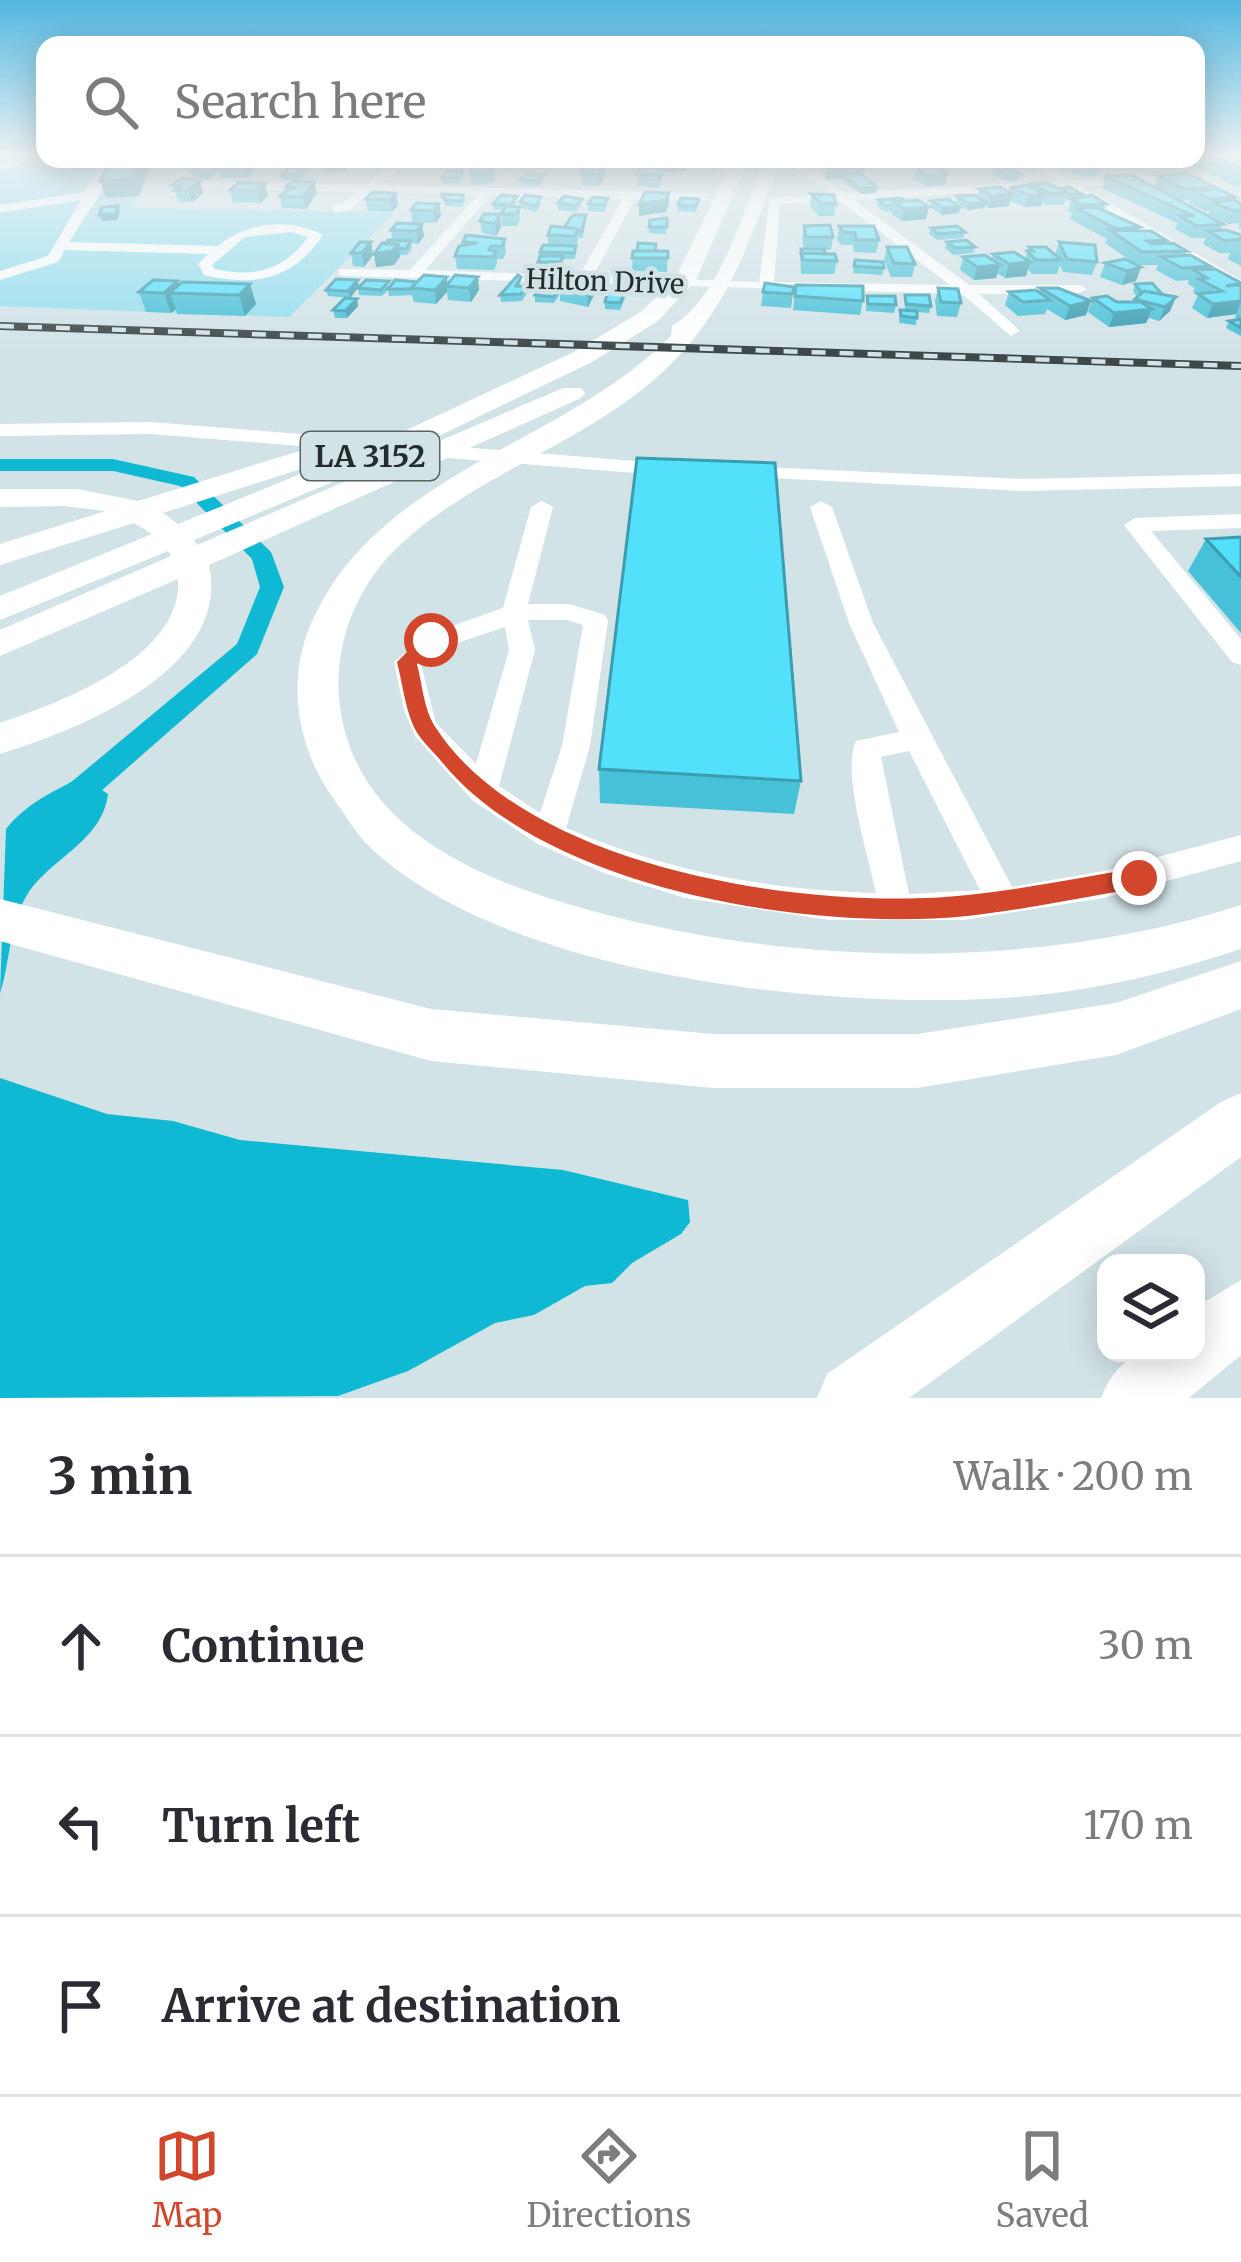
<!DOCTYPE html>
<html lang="en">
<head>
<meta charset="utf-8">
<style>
  :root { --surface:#fff; --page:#f2f2f3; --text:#2b2b33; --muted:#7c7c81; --line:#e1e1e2; --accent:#d2472c }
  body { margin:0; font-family:Merriweather,serif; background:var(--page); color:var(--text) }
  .controls { position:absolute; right:36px; bottom:36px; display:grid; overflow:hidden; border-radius:24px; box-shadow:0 6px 30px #0003 }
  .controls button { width:108px; height:108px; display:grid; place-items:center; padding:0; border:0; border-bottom:3px solid var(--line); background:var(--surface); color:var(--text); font:60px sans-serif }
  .stop { position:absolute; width:36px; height:36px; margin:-27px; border:9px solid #d2472c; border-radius:50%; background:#fff }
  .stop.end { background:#d2472c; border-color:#fff; box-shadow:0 3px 12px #0008 }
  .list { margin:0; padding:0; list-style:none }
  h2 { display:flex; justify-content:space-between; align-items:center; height:156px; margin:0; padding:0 48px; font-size:51px }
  h2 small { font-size:39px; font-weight:400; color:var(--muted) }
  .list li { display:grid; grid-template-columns:78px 1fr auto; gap:36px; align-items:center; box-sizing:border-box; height:180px; padding:0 48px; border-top:3px solid var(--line) }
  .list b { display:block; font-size:45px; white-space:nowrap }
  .list em { font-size:39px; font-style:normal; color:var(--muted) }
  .icon { flex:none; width:66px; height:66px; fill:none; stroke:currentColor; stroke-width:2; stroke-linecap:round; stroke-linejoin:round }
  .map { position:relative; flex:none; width:1241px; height:1398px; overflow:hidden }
  .search { position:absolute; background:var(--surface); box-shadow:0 6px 30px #0003; left:36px; right:36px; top:36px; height:132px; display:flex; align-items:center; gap:30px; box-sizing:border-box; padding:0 42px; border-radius:24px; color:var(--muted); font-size:45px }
  .sheet { height:696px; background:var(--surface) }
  nav { display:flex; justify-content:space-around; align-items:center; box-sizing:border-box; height:168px; border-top:3px solid var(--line); background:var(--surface); font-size:33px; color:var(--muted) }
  nav a { display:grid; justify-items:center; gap:6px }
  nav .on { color:var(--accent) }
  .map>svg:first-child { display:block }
</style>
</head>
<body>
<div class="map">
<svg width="1241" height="1398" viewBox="0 0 1241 1398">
  <rect width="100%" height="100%" fill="#d2e3e7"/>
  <path fill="#95dfef" d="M0,155L152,159L133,208L394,213L289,317L0,306Z"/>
  <path fill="#10b9d3" d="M102,762L114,769L102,790L108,794C102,842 50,858 27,895C8,927 11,960 0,993L6,829C35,793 70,788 102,762Z
    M0,1078L107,1114L173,1121L240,1140L563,1170L688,1200L690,1222L681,1234L632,1263L612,1283L585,1286L534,1315L495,1323L408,1371L338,1396L0,1398Z"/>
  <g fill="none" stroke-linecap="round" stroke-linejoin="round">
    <path fill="#10b9d3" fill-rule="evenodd" d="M0,459H113L194,477L271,552L284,587L257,654L92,799L81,803L70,799L66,791L70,783L237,644L260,587L252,559L180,486L113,471H0Z"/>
    <path fill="#fff" fill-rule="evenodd" d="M29,155L45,157L0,170V163Z
      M104,159H116L100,194L69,242L218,246C246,222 290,217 323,235C293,280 255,287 204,275L198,264L208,254L65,250L58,262L0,280V271L48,256L81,200L0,213V205L85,192ZM291,232L308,237C285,270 253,278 215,269L212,265L245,237Z
      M177,159H189L188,179L192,181L366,185L397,159H410L379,185L706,193L710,200L635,199L593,276L759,282L770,198L831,194L783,159H845L804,162L845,193L1057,181L1022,159H1036L1072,180L1188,174L1192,179L1083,187L1241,280V290L1067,188L854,200L969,285H1080L1087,289L1080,293L979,294L1017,328L1019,331L1011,336L962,294L344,276L339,275V269L410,270L478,195L371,192L350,210L335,213L331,206L342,204L357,192L191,188L176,181ZM491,195L623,199L579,276L425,270ZM840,201L950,285L774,282L780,204Z
      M699,159H713L742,175L732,177Z
      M151,422L672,464L682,470L672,476L151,434L0,436V424Z
      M740,466L1023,479L1241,474V486L1023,491L733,476V468Z
      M542,501L553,507L528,604H569L605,615L608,621L590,746L566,828C666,871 767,890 876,893C869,858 841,772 856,741L899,732L849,623L810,507L821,501L832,507L873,623L1012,887L1104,871L1241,835V861L1104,898L964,920H829L685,898L604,873L538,844L472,800L415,736L404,710L394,662L427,635L503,608L531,507ZM528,620H567L583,625L562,746L540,813L499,786L535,650ZM505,627L509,650L476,764L436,723L421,664L445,647ZM909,751L980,890L909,894L881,757Z
      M1241,514V528L1151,531L1241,639V665L1232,662L1124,525L1135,518Z"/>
    <path fill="#fff" fill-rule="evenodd" d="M733,159H749L696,280L658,321L592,362L416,447L194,540L197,545L563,388H581L585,393L581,398L209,565C232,669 79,730 0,754V723C61,702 183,657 178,579L0,656V630L171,556L168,551L0,620V596L152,534L134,523L0,565V544L106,511L64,506L0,507V489H77L138,501L319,445L333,454L329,460L163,513L178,524L396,435L574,352L642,311L676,277Z
      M765,159H781C751,236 731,304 671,364C594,441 481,470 401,544C318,621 317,747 402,822C454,868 524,892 589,910C794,967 1038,971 1241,905V949C1172,972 1102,989 1029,996C847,1013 509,979 371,848C358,836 348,819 338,805C299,754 285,686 310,626C375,472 563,446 671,336L672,326C723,294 742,212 765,159Z
      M0,899L431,1009L714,1034H917L1116,1003L1241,961V1009L1116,1055L917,1088H714L431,1061L0,941Z
      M1241,1093V1157L909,1398H817L827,1374L1221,1102Z
      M1241,1280V1355L1189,1398H1101C1122,1346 1147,1353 1196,1353V1307Z"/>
    <defs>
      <path id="rail" d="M0,326L1241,366"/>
    </defs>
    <use href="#rail" stroke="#3f4849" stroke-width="8"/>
    <use href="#rail" stroke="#d2e3e7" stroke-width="4.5" stroke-dasharray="14" stroke-linecap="butt"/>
  </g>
  <path fill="#47c1d8" d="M1196,155H1215L1233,164L1231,167H1241V185L1235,186L1220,179L1221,176H1213L1179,159H1196Z
    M297,159H319L315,162H297Z
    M514,159H534V161L529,168L513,167L512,161Z
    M593,159H610L608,168H605V176L599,186L581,185V174Z
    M1075,159L1102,165L1098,176L1083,177L1071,171Z
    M1104,159H1141L1138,165L1113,164Z
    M226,160L254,172L246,178H221L218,167Z
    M325,161H356L343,173H327Z
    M827,162L864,176L877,187L876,193L861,194L841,180V178L826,180Z
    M217,165L219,170L208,179L193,178L192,172Z
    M494,166L495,178L491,184L471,185L470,173Z
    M916,167L945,185L925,186L913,179Z
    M994,168L1020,174L1018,180L1004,181L992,174Z
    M463,171L464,177L459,184H443L442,178Z
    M686,171L663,173L659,188L637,186V174Z
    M308,174L300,181L283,180L281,175Z
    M1105,176L1154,187L1158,176L1215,187L1214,190L1235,197L1233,200L1241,204V229L1238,228L1240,223L1229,224L1208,214L1210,211H1205L1189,203L1190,200L1180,201L1223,224L1221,230L1241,235V266L1228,259L1230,253H1219L1203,244L1206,238H1192L1175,229L1177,223L1102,188Z
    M520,180H544L539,186L521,185Z
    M200,181L203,193L192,202H179L172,185Z
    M314,182L317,193L306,209L282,208L280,196L286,190V187Z
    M265,184L268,196L260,203L233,202L230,190Z
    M1032,184L1082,194L1080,197L1106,204L1104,211L1140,227L1139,231L1166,240L1165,243L1187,251L1185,255L1210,266L1208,269L1241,285V336L1226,328L1229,321L1239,320L1235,317L1236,314L1207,318L1192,308L1198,295L1193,292L1195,288L1188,284L1189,280L1176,281L1156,270L1158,265H1137L1105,243L1107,239L1070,219L1072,213L1068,211L1071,200L1065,201L1064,205H1045L1042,203L1041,206L1025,207L1010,201L1009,206L988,208L985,206L984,208L968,210L956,202L957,196L977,197L979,189L1008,192L1009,188L1032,187Z
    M396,193L398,205L392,212L368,211L366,199Z
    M442,194L463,195V207L445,206Z
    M811,194L836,204L834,216H819L810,206Z
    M699,199L696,212L678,211V205Z
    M878,200L905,201L929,207L926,219L902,221L891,214L892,211L885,212L877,206Z
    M931,201L960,207L959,213L942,215L930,207Z
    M517,202L514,206L520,207V219L517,226H502L501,214L503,210H494L493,204Z
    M520,202L542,203L536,212L521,208Z
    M558,203L582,205L576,212L558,210Z
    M439,204L441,216L436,223L412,222L411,210Z
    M588,204H608L604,212L588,211Z
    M484,214L501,227L496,236L482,233L480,221Z
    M586,215L583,238H578L575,259H563L562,269L538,268L540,252L548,246V235Z
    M667,218L666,234L649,233L650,220Z
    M422,224L424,236L418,244L411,243L412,248L407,255H400L394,265L376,267L392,241L391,230Z
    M804,226L833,237L831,250H824L825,254L837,261L834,274H801L800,255L801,249H804L802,239Z
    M839,226L879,240L876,253L854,252L853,245H841L837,239Z
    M931,228L965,232L963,238L937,240L929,234Z
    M505,239L506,252L503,259H497V264L494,270L457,269L455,256L464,245L463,242Z
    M371,242L373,255L364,267L353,266L351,253Z
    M947,242L975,247L973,253L953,255L945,248Z
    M1059,242L1097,262L1092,275L1063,272L1060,265L1057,274H1032L1028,269L1026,276L1005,278L997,273L996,278L974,280L960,270L963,257L992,259L993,254L1025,259L1029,247L1055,255Z
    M887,247L915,264L912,277H891L884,260Z
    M655,250L668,251L667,272L632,271L633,251Z
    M1125,259L1136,281L1122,285L1100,277L1105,263Z
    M855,260L884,268L882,275L853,273Z
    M478,277L479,290L471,302L448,300L447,292L436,304L414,302L412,295L389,296L388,290L382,296L359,295L358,288L350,298L328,296L326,290L359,286L448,285Z
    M521,277L520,286L527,287V293L522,301L501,302L500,295Z
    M177,281L178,285L250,284L256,304L245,316L177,314L176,309L171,313L146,312L139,292Z
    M594,282V295L588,307L560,301V294L554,303L535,302V295L560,286Z
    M1135,284L1162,294L1176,297L1170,311L1159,321L1149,318L1146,323L1109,327L1088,312L1093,298L1117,302H1134L1137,297L1133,291Z
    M796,285L863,301L860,315L793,310Z
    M794,287L791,308L761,306L763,292Z
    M938,288L961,303L957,317L937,316L935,301Z
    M1040,288L1091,301L1086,315L1065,320L1047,309L1045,314L1018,316L1005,305L1009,292H1039Z
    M626,289V296L620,310L605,309V302Z
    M905,295L931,306L929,313L917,312L916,325L899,323L900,310H905Z
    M867,296L896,305L894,313L866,311Z
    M357,299L358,306L347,318H335L333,310Z
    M1241,537V633L1188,571L1206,539Z
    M599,769L801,781L794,814L600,803Z"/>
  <path fill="#3a9db0" d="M141,159H153L139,196L106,198L100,181Z
    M344,159H356V161L343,173L341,162Z
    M688,159L686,171L663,173L659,188L661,162Z
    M1005,159H1020L1019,161L1004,163Z
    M251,161L254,172L246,178L243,167Z
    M217,165L219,170L208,179L206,173Z
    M605,165V176L599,186V175Z
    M866,165L864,177L842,175L841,178L826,180L827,168Z
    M947,173L945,185L925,186L927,175Z
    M1020,174L1018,180L1004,181L1006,175Z
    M200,181L203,193L192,202L188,190Z
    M314,182L317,193L306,209L303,197Z
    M265,184L268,196L260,203L257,191Z
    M877,187L876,193L861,194L862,189Z
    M396,193L398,205L392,212L390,200Z
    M669,193V205L666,212L639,216V204Z
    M1012,194L1009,206L988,208L992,196Z
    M1044,194L1041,206L1025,207L1029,195Z
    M986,202L984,208L968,210L970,204Z
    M439,204L441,216L436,223L434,211Z
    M118,206L120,212L117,220L102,221L99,215Z
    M929,207L926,219L902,221L904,209Z
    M960,207L959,213L942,215L943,208Z
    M500,214L501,227L496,236L495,224Z
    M422,224L424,236L418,244L416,231Z
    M371,242L373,255L364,267L362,253Z
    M398,244L400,257L394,265L376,267L374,254Z
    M1030,262L1026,276L1005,278L1009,264Z
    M1000,265L996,278L974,280L977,267Z
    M1141,267L1136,281L1122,285L1127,271Z
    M447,277V292L436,304L435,290Z
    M478,277L479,290L471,302L469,288Z
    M358,280L359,287L350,298L348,291Z
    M177,281L181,293H170L176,309L171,313L164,293Z
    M594,282V295L588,307L587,293Z
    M250,284L256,304L245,316L239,295Z
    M1176,297L1170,311L1159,321L1165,307Z
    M357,299L358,306L347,318L345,311Z
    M1091,301L1086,315L1065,320L1070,306Z
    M1241,301L1236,314L1207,318L1213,304Z
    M1152,309L1146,323L1109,327L1114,313Z"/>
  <path fill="#53e0fb" stroke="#3a9db0" stroke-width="3" d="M1198,155H1215L1233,164L1218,165Z
    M111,159H141L133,179L100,181Z
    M328,159H344L341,162L325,161Z
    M514,159H531L529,162L512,161Z
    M593,159H609L608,163L590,162Z
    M1075,159H1091L1102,165L1086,166Z
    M226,160L251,161L243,167H218Z
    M858,160L866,165L827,168V162Z
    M203,164L217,165L206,173L192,172Z
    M475,165L494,166L490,173H470Z
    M587,165H605L599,175L581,174Z
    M936,166L947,173L927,175L916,167Z
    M290,167L306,168L298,175H281Z
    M641,167L663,168L660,176L637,174Z
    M1007,167L1020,174L1006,175L994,168Z
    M1241,167L1240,174L1225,168Z
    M447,171H463L458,178H442Z
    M860,173L877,187L862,189L842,175Z
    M1186,173L1215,187L1184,189L1158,176Z
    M526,174L544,175L539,181L520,180Z
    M1132,175L1223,224L1197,226L1180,216H1194L1105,176Z
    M181,178L200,181L188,190H175L181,186L172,185Z
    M292,181L314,182L303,197L280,196L287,190L297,188L286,187Z
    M239,182L265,184L257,191L230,190Z
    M1048,183L1068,193H1049L1032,184Z
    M1027,185L1044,194L1029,195L1009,188Z
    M1000,187L1012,194L992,196L979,189Z
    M1069,187L1082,194L1067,195L1068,193L1059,189Z
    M1218,189L1235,197L1210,199L1194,191Z
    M372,192L396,193L390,200L366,199Z
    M645,192L669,193L666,200L639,204Z
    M442,194L463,195V201L445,200Z
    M811,194L834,195L836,204L821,203Z
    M501,195L517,196L510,205L493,204Z
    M525,195L541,197L536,206L520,202Z
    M974,195L986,202L970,204L957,196Z
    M1092,195L1106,204L1082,205L1072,199Z
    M564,196L582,199L576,206L558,203Z
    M593,197L608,198L604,205L588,204Z
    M681,198L699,199L696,206L678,205Z
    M901,198L905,201L894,202L893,205L886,206L878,200Z
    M948,199L960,207L943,208L931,201Z
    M918,200L929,207L904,209L894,202Z
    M1235,200L1241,204V211H1234L1213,202Z
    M416,203L439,204L434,211L411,210Z
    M118,206L115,214L99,215L102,207Z
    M506,206L520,207L516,214H501Z
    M1074,207L1098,208L1140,227L1117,229Z
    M484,214H500L495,224L480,221Z
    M573,215H586L582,231H577L578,229L564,227Z
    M667,218V227H649L650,220Z
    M397,223L422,224L416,231L391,230Z
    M830,225L833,237H806L804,226Z
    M551,226L578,229L575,236L548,235Z
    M839,226H874L879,240H856L855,233L843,232Z
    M957,226L965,232L938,234L931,228Z
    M1110,230L1151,231L1166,240L1147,241L1152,244L1173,243L1187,251L1142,252Z
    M1226,230L1241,235V239L1225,241L1208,231Z
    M466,235L505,239L502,246H491L489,250L496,251L493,257L455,256L459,246L478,243L463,242Z
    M388,240L411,241L406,249L399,248L398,244H385Z
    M966,240L975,247L955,248L947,242Z
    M360,242H371L362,253H351Z
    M1059,242L1095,245L1097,262L1067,259Z
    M382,243L398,244L392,251L374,254Z
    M638,243L656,244L655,251H637Z
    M543,245L576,246L574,253L540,252Z
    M887,247H907L915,264L894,263Z
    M1029,247H1046L1061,260H1036L1027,251H1033Z
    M801,249H824L825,254L801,253L802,257Z
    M633,251H668V258H632Z
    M1014,252L1030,262L1009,264L993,254Z
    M801,253L835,254L837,261L803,260Z
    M985,255L1000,265L977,267L963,257Z
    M1190,255L1210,266L1182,268L1161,257Z
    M540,256H563L561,262H538Z
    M1125,259L1141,267L1127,271L1105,263Z
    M855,260L883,262L884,268L854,266Z
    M1215,269L1241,283L1226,286L1241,285V301L1213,304L1198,294L1222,291L1199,279L1207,278L1194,270Z
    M424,275L447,277L435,290L411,288Z
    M455,275L478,277L469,288L446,286Z
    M518,275L521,277L516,286L527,287L521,294L500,295Z
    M336,279L358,280L348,291L326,290Z
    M153,280L177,281L164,293L139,292Z
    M366,280L389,281L381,290L358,288Z
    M395,280L417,282L410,289H388Z
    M565,280L594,282L587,293L560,287Z
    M182,282L250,284L239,295L170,293Z
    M543,283L560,286L554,297L535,295Z
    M765,283L794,287L792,294L763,292Z
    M1152,283L1162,294L1144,291L1142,293L1135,284Z
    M796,285L863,286V301L795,296Z
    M609,288L626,289L620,303L605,302Z
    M938,288L958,289L961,303L941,302Z
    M1040,288H1058L1091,301L1070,306Z
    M1036,290L1050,300L1023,302L1009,292Z
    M1144,291L1176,297L1165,307L1135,299Z
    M905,295H929L931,306L906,304Z
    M867,296H895L896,305L868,304Z
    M1107,296L1117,302H1141L1152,309L1114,313L1093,298Z
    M345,298L357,299L345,311L333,310Z
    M900,310L917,311V318L901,316Z
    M1241,319V328L1229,321Z
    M637,458L775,463L801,781L599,769Z
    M1241,537V577L1206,539Z"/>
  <linearGradient id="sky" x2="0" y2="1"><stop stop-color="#51b6e0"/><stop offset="0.44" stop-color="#ebf2f4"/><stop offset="1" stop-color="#ebf2f4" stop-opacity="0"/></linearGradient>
  <rect width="1241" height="351" fill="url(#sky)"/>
  <path fill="#d2472c" d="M424,635L440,640L417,664C422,683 424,709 434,725C525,870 810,912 968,895C1025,889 1082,877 1139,868L1150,878L1139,888C1082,897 1024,910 967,916C809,932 545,890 441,761C432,750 418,738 413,725C405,706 402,682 397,662Z"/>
  <g text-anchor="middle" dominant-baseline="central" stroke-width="10" stroke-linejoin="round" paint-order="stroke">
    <g font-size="27" fill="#252c2d" stroke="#d2e3e7">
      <text transform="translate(605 281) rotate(2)">Hilton Drive</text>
    </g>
    <rect fill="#d2e3e7" stroke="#596365" stroke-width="3" x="301" y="432" width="138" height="48" rx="9"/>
    <g font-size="30" font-weight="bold" fill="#252c2d">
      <text x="370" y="456">LA 3152</text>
    </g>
  </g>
</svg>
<div class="controls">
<button><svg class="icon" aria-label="layers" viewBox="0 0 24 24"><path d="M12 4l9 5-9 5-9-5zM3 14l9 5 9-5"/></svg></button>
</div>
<div class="stop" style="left:431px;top:640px"></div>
<div class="stop end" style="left:1139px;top:878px"></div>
<div class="search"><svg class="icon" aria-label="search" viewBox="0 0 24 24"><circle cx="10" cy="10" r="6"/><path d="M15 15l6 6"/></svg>Search here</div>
</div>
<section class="sheet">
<h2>3 min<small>Walk · 200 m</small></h2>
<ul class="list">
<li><svg class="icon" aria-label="ahead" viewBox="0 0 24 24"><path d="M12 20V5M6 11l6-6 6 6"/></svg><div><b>Continue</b></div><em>30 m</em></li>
<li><svg class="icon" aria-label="left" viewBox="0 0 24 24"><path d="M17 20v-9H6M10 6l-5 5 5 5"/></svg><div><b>Turn left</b></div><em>170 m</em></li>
<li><svg class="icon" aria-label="arrive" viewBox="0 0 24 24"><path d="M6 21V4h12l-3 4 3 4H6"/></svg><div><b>Arrive at destination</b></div></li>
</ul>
</section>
<nav>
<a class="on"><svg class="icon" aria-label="map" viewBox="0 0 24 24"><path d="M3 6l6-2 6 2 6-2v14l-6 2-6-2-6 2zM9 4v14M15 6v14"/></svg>Map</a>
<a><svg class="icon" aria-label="directions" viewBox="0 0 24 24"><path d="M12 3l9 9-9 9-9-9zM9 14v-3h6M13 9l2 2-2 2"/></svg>Directions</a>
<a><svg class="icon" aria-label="saved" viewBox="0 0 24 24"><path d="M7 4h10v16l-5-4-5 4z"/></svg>Saved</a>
</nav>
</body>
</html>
